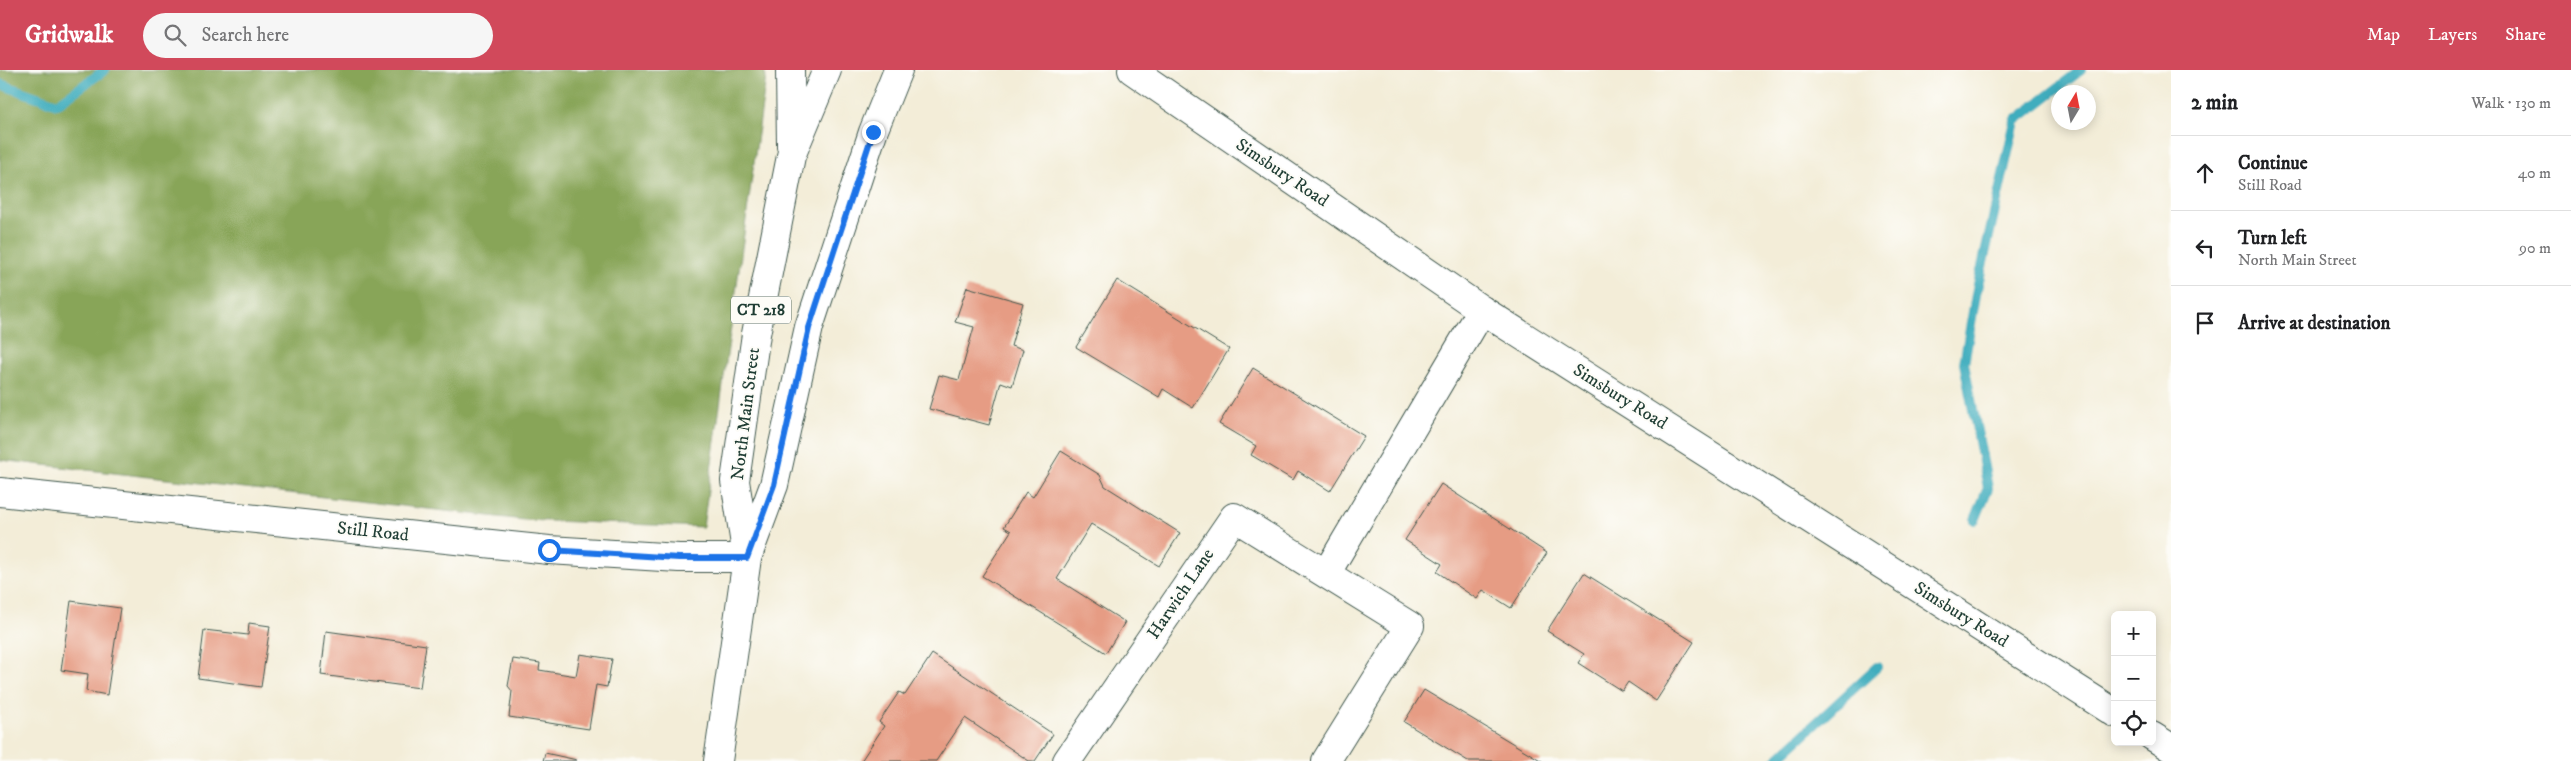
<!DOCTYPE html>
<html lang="en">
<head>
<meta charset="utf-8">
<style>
  :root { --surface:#fff; --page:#f6f6f6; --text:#202124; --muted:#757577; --line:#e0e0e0; --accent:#d1495b }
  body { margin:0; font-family:"IM FELL DW Pica",serif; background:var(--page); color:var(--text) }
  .controls { position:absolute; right:15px; bottom:15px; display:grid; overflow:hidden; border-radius:8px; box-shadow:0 2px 12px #0003 }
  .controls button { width:45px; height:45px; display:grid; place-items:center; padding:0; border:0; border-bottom:1px solid var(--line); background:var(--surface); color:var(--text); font:25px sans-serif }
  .compass { position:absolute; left:2051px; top:15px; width:45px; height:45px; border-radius:50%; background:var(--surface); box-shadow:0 2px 12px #0003; rotate:10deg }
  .stop { position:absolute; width:15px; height:15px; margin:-11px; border:4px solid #1a73e8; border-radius:50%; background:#fff }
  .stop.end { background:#1a73e8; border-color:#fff; box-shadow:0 1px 5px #0008 }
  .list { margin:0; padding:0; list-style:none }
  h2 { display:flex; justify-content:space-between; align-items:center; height:65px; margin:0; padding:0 20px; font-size:21px }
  h2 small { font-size:16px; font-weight:400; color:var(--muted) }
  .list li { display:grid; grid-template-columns:32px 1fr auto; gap:15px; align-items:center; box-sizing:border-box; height:75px; padding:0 20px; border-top:1px solid var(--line) }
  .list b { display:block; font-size:19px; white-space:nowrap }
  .list p { margin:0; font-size:16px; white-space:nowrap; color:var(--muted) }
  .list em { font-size:16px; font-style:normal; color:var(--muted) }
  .icon { flex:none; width:28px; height:28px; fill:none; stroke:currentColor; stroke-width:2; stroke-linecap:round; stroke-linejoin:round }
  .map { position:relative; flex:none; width:2171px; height:691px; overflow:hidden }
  header { display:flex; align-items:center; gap:30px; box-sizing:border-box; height:70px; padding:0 25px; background:var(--accent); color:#fff }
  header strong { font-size:24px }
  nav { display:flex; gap:28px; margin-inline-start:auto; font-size:18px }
  .search { width:350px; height:45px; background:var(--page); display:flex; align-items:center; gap:12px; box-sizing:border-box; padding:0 18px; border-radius:28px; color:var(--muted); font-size:19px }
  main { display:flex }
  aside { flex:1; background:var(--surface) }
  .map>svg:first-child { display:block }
</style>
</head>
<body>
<header>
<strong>Gridwalk</strong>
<div class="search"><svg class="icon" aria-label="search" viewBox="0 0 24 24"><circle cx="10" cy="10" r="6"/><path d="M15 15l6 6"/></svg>Search here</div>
<nav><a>Map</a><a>Layers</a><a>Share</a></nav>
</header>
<main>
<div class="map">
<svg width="2171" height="691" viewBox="0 0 2171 691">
  <rect width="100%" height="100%" fill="#fdfcf7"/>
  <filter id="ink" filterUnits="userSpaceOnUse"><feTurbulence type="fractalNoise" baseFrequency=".02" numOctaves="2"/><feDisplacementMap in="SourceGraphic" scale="10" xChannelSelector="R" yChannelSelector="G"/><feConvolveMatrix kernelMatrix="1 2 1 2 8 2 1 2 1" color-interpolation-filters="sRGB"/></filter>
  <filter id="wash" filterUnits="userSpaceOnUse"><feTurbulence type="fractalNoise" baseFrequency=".0096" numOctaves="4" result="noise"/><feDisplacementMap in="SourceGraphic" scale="20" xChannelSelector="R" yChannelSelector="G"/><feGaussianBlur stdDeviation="1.12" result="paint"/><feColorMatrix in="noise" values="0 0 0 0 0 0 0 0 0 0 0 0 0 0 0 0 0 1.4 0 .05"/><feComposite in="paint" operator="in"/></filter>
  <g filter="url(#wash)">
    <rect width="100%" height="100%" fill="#f3edd8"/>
    <path fill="#88a558" stroke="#547146" d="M0,0H764L766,7L703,457L524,450L0,390Z"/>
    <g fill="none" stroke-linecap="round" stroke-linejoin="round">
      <path stroke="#40adbe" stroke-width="10" d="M0,14L57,34L105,0
        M1975,450L1988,418L1964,293L1977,219L2015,51L2081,0
        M1775,691L1877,597"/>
    </g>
    <g id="blocks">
      <path fill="#e69c84" d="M1117,210L1229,279L1193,338L1163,319L1159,327L1076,277Z
        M967,217L1023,233L1011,276L1023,280L1012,316L1001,312L989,355L929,339L939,305L959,310L974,257L955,252Z
        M1253,298L1364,366L1330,421L1298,401L1293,410L1251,385L1256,376L1219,354Z
        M1061,381L1100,405L1105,416L1180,463L1159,496L1091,454L1057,509L1125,552L1106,583L982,506L1011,461L1004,457L1026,422L1033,427Z
        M1441,414L1547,483L1511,538L1483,520L1477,529L1437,502L1442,494L1405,470Z
        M1584,503L1694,572L1656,631L1628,612L1622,621L1578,593L1584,584L1547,561Z
        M71,531L120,538L107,625L86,621L88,604L61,600Z
        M249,553L270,556L261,617L198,608L204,560L248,565Z
        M326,561L426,575L420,618L321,605Z
        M580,584L612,589L607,617L596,615L589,659L509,647L512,621L508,616L513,589L540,593L539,600L576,606Z
        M932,584L1053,664L1035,691H1029L965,648L936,691H861L884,656L879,652L899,622L905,625Z
        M1424,620L1542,691H1468L1404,652Z
        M545,683L577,690L576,691H543Z"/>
    </g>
  </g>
  <g filter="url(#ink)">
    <use href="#blocks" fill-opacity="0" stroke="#3f574d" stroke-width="1"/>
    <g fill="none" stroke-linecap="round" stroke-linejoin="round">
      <defs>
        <path id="minor" d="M0,422L549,480L679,488H747
          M1326,504L1482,240
          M1067,691L1234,447L1410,556L1326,691"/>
        <path id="major" d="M790,0L791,76
          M1132,0L1482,240L2115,643
          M747,487L735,411L756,264L791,86L827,0
          M2152,666L2171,678
          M718,691L747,488L774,415L809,257L873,62L898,0"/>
      </defs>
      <use href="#minor" stroke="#3f574d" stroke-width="30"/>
      <use href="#major" stroke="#3f574d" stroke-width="30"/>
      <use href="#minor" stroke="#fff" stroke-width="28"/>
      <use href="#major" stroke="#fff" stroke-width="28"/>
    </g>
  </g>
  <g fill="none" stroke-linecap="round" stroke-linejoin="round" filter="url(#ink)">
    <path stroke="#1a73e8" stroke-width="6" d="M549,480L679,488H747L774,415L809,258L873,62"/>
  </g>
  <g text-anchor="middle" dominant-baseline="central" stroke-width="4" stroke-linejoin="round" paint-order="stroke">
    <rect fill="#fdfcf7" stroke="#62766e" stroke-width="1" x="731" y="226.5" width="60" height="27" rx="4"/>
    <g font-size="16" font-weight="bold" fill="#1f3d34">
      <text x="761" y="240">CT 218</text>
    </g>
    <g font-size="18" fill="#1f3d34" stroke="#fdfcf7">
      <text transform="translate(1282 103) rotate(34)">Simsbury Road</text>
      <text transform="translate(1620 327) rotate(32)">Simsbury Road</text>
      <text transform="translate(746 344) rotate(-83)">North Main Street</text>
      <text transform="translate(373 462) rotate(6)">Still Road</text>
      <text transform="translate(1181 524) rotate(-56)">Harwich Lane</text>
      <text transform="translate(1961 545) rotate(32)">Simsbury Road</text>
    </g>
  </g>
</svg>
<div class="controls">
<button>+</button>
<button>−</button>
<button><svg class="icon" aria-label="locate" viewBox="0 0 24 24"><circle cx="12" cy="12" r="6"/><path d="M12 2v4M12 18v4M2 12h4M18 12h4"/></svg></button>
</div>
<svg class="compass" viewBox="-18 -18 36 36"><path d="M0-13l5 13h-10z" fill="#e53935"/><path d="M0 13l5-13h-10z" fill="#757577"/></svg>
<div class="stop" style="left:549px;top:480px"></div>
<div class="stop end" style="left:873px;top:62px"></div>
</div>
<aside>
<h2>2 min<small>Walk · 130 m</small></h2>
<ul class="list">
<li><svg class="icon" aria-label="ahead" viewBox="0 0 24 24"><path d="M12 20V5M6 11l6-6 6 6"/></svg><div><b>Continue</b><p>Still Road</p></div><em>40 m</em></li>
<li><svg class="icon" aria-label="left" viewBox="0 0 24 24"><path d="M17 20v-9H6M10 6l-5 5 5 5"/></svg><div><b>Turn left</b><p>North Main Street</p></div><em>90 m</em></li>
<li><svg class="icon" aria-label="arrive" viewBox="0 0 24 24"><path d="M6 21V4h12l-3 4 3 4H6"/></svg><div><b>Arrive at destination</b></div></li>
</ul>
</aside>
</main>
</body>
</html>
